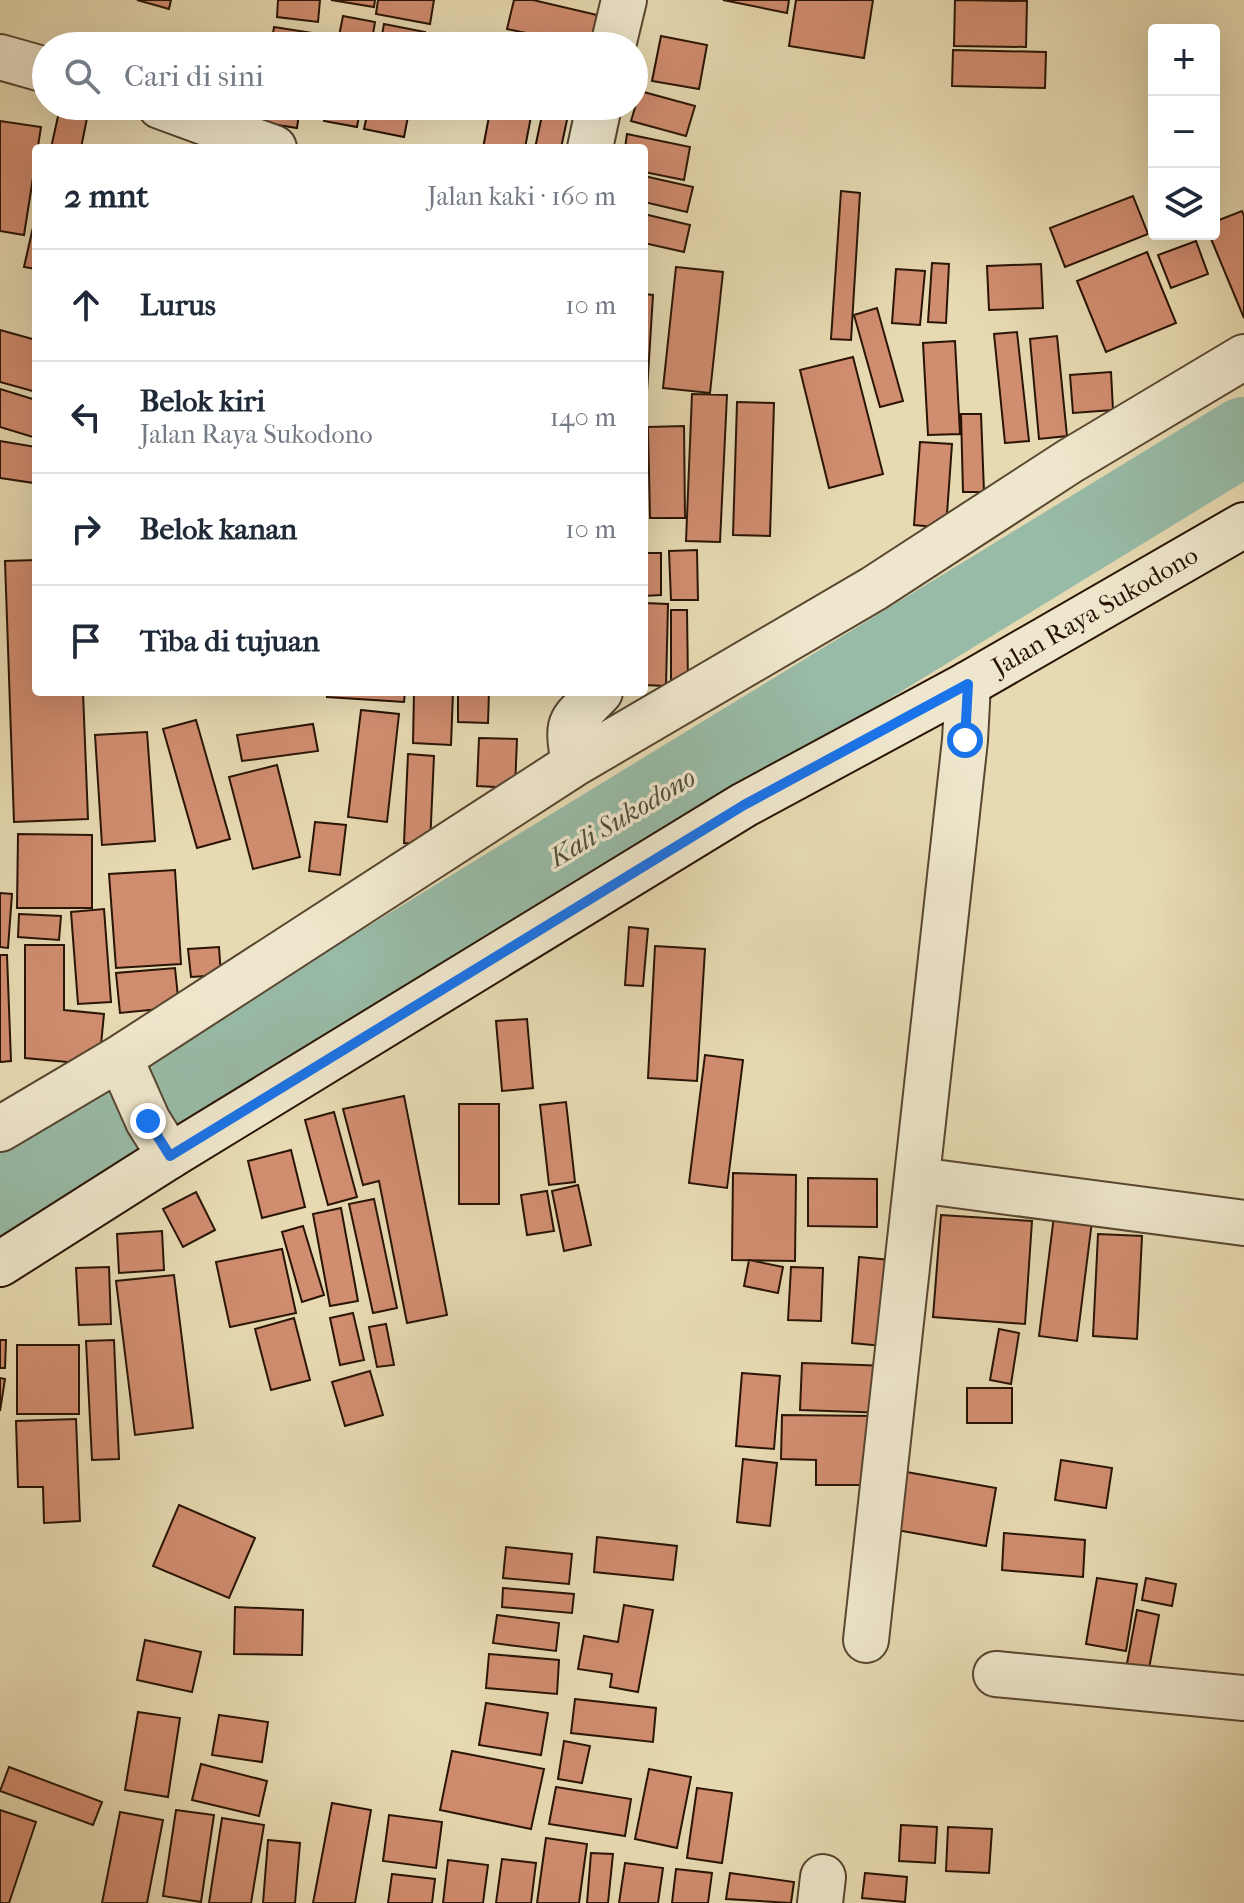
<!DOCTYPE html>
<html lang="id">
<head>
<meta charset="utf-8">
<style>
  :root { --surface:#fff; --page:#f6f6f7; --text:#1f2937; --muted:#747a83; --line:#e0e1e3 }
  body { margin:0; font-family:"IM FELL French Canon",serif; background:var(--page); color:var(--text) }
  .controls { position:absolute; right:24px; top:24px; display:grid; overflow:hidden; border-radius:8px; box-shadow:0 8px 32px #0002 }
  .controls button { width:72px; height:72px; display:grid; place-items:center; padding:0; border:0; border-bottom:2px solid var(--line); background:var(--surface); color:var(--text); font:40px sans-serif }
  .stop { position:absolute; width:24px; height:24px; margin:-18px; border:6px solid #1a73e8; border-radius:50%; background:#fff }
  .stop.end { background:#1a73e8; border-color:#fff; box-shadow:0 2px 8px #0008 }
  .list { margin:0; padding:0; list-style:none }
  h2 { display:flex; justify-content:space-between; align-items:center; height:104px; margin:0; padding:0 32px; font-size:34px }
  h2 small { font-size:26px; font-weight:400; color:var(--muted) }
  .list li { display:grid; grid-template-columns:52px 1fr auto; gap:24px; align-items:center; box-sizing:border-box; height:112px; padding:0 32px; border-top:2px solid var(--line) }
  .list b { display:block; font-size:30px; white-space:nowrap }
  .list p { margin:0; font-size:26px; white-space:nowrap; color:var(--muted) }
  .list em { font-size:26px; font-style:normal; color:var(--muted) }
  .icon { flex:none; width:44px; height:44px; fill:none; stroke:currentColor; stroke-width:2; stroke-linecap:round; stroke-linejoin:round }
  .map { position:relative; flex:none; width:1244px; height:1903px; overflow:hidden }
  .search { position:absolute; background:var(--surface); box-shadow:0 8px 32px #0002; left:32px; top:32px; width:616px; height:88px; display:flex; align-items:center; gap:20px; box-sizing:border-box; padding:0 28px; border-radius:44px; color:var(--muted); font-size:30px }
  .panel { position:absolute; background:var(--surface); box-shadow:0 8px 32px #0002; left:32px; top:144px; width:616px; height:552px; border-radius:8px }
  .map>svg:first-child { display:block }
</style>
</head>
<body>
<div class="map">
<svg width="1244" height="1903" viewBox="0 0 1244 1903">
  <rect width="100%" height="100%" fill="#e7dab2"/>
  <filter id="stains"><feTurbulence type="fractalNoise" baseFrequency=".0025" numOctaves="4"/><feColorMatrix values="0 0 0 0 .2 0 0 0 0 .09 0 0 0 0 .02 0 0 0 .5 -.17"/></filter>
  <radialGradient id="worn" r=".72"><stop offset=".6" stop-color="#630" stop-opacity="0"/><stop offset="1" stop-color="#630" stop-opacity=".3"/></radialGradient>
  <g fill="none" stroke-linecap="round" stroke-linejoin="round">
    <path stroke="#98bba7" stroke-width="78" d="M0,1197L1244,436"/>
  </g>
  <path fill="#d18d70" stroke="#291404" stroke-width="2" d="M137,0H171L169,9Z
    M278,0H320L318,22L277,17Z
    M331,0H375L374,7Z
    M378,0H434L430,24L376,14Z
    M514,0H533L597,15L590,46L507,29Z
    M723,0H789L787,13Z
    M796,0H873L864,58L789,46Z
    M955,0L1027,1L1026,47L954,46Z
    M343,16L375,22L371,46H337Z
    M384,24L425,32L422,46H380Z
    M274,27L313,33L311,46H271Z
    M661,36L707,45L699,89L652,81Z
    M953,50L1046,52L1045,88L952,86Z
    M640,91L695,106L686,136L631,121Z
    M261,106H300L297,128L258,122Z
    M327,106H361L357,127L324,121Z
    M369,106H410L404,137L364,129Z
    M491,106H533L525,148H483Z
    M544,106H570L561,148H535Z
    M59,112L87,118L81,148H51Z
    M0,121L41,127L24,235L0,231Z
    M627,134L690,147L684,180L644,172V148H625Z
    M644,176L693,187L687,212L644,202Z
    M841,191L860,193L851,340L831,339Z
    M1133,196L1148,234L1065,267L1050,228Z
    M1242,211L1244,216V318L1209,234H1214V222Z
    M36,214V269L24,267Z
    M644,214L690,225L684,252L644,243Z
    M1196,241L1208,274L1171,288L1158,255Z
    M1147,252L1176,323L1106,352L1077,281Z
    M932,263L949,264L946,323L928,322Z
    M1041,264L1043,308L989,310L987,266Z
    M676,267L723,272L710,393L663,388Z
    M896,269L925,271L920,325L892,323Z
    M644,294L653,295L646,408H644Z
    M877,308L903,401L880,407L854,315Z
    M0,330L36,340V392L0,382Z
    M1017,332L1029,441L1005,443L994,334Z
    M1057,336L1067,436L1039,439L1030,339Z
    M955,341L960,434L928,435L923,343Z
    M853,357L883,474L829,488L800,370Z
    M1111,372L1113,410L1073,413L1070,375Z
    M0,389L36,400V438L0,427Z
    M692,394L727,395L720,542L686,541Z
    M737,402L774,403L770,536L733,535Z
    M961,414H981L984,492H963Z
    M684,426L685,518H650L648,427Z
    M0,441L36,447L34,483L0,478Z
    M920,442L952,444L946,528L914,525Z
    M697,550L698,600H671L669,551Z
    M644,553H661V595L644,596Z
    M36,560V692H83L88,819L14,822L5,561Z
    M644,603L668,604L666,686L644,685Z
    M671,610H687L688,684L671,685Z
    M327,692H405L404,702L327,697Z
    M414,692H453L451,745L413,743Z
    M458,692H489L488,723L458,722Z
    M361,710L399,714L387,822L348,817Z
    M196,720L230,839L197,848L163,729Z
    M313,724L318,751L242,761L237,735Z
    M147,732L155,841L102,845L95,735Z
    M479,738L517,739L515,788L477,786Z
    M408,754L434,756L430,845L404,843Z
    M277,765L300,857L253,869L229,777Z
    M315,822L346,825L340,875L309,871Z
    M18,834L92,835V908H17Z
    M175,870L181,964L116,968L109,874Z
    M0,893L12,894L8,948L0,947Z
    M104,909L111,1002L78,1004L71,912Z
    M19,914L61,916L59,940L18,937Z
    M629,927L648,929L643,986L625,985Z
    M25,945H64V1010L104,1014L99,1065L25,1058Z
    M655,946L705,949L697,1081L648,1078Z
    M219,947L221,975L191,977L188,949Z
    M0,955H7L11,1061L0,1062Z
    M175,968L179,1007L120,1013L116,973Z
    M527,1019L533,1088L502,1091L496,1021Z
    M705,1055L743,1060L727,1188L689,1183Z
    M404,1096L447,1315L407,1323L379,1181L363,1185L343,1109Z
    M566,1102L575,1182L549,1185L540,1105Z
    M459,1104H499V1204H459Z
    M334,1112L357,1197L328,1205L305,1120Z
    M291,1150L305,1207L262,1218L248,1161Z
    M733,1173L796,1175L795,1261L732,1260Z
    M808,1178L877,1179V1227L808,1226Z
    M578,1185L591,1245L564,1251L552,1191Z
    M547,1191L554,1231L527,1235L521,1195Z
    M196,1192L215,1230L183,1247L163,1209Z
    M374,1199L397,1308L373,1313L349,1204Z
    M341,1208L358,1301L330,1306L313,1214Z
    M941,1215L1032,1221L1025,1324L933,1317Z
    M1054,1216L1092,1221L1077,1341L1039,1336Z
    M303,1226L324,1295L302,1302L282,1232Z
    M162,1231L164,1270L119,1273L117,1234Z
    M1098,1234L1142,1236L1137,1339L1093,1336Z
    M282,1249L296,1313L230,1327L216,1262Z
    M859,1257L901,1261L893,1347L852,1343Z
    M749,1260L783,1267L778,1293L744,1286Z
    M109,1267L111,1324L79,1325L76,1268Z
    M791,1267L823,1268L821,1321L788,1320Z
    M174,1275L193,1428L135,1435L116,1281Z
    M353,1313L364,1360L340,1365L330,1318Z
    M294,1318L310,1380L271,1390L255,1329Z
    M386,1324L394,1365L377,1367L369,1327Z
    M999,1329L1019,1333L1011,1384L990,1380Z
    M0,1340H6L5,1368H0Z
    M114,1340L119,1459L92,1460L86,1341Z
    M17,1345H79V1414H17Z
    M802,1363L890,1366L888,1413L800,1410Z
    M370,1371L383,1415L345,1426L332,1382Z
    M742,1373L780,1376L774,1449L736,1446Z
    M0,1378L5,1379L0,1411Z
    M967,1388H1012V1423H967Z
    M782,1415L875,1416L879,1485H816V1460L781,1459Z
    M76,1419L80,1521L44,1523L43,1487H18L16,1421Z
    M743,1459L777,1463L770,1526L737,1522Z
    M1061,1460L1112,1468L1106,1508L1055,1500Z
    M901,1471L996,1488L986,1546L891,1529Z
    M179,1505L255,1538L229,1598L153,1566Z
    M1004,1533L1085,1540L1083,1577L1002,1570Z
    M597,1537L677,1546L673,1580L594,1572Z
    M506,1547L572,1554L569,1584L503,1578Z
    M1097,1578L1137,1584L1126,1651L1086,1644Z
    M1146,1578L1176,1584L1172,1606L1142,1600Z
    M503,1588L574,1594L572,1613L502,1607Z
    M624,1605L653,1610L638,1692L610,1687L612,1674L578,1669L584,1636L618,1642Z
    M235,1607L303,1610L302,1655L234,1654Z
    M1137,1610L1159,1615L1148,1674L1126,1669Z
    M497,1615L559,1623L556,1651L493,1643Z
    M145,1640L201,1652L192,1692L137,1680Z
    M489,1654L559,1660L557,1694L486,1688Z
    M575,1699L656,1708L653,1742L571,1733Z
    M486,1703L548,1713L541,1755L479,1745Z
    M138,1712L180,1718L168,1797L125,1790Z
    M219,1715L268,1722L262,1762L212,1755Z
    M564,1741L590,1746L582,1783L558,1779Z
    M452,1751L544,1769L531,1829L440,1810Z
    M201,1764L267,1781L259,1816L192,1800Z
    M9,1767L102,1802L93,1825L0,1791Z
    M649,1769L691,1777L677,1848L635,1839Z
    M556,1787L631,1799L625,1836L549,1824Z
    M697,1788L732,1793L722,1863L687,1858Z
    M332,1803L371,1810L355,1903H313Z
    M0,1810L36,1822L9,1903H0Z
    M176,1810L214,1815L201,1902L163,1896Z
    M120,1812L163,1820L147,1903H102Z
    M389,1815L442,1822L436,1868L383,1861Z
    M222,1818L264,1825L251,1903H209Z
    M901,1825L937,1827L935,1863L899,1861Z
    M948,1827L992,1829L989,1873L946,1871Z
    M546,1838L587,1844L579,1903H537Z
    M268,1840L300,1843L295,1903H263Z
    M591,1853L613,1854L608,1903H587Z
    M502,1859L536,1863L531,1903H496Z
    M448,1860L488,1865L483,1903H443Z
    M625,1863L663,1868L658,1903H619Z
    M676,1869L712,1873L708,1903H672Z
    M730,1873L794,1882L791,1903L726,1899Z
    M865,1873L907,1877L905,1902L862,1898Z
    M392,1874L435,1879L432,1903H388Z"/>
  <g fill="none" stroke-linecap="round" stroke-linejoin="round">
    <defs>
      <path id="street" d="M613,46L624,0
        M0,57L46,70
        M160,106L274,148
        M590,148L599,106
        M574,764C566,717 569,725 600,692
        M120,1058L148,1121L170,1156
        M0,1129L120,1058L574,764L873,589L1070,461L1244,357
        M918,1180L1244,1223
        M866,1640L965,740L968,684
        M996,1674L1244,1698
        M820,1903L823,1877"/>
      <path id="secondary" d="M0,1264L170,1156L744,805L968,684L1244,525"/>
    </defs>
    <use href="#street" stroke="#584630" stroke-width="48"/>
    <use href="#secondary" stroke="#291404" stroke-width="48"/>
    <use href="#street" stroke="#efe7cd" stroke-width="44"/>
    <use href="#secondary" stroke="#efe7cd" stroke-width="44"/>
  </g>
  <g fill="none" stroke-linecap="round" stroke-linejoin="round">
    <path stroke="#1a73e8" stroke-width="10" d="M148,1121L170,1156L744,805L968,684L965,740"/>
  </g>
  <g text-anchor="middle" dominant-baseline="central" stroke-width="7" stroke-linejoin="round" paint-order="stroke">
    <g font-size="26" fill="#291404" stroke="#efe7cd">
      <text transform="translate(1095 611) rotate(-30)">Jalan Raya Sukodono</text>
    </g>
    <g font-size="28" font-style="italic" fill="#504e3d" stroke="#efe7cd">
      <text transform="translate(622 817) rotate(-31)">Kali Sukodono</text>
    </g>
  </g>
  <rect width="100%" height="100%" filter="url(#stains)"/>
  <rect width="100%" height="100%" fill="url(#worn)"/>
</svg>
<div class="controls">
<button>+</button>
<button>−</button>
<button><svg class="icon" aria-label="layers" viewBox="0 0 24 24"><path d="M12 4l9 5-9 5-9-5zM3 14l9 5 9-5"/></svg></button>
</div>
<div class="stop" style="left:965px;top:740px"></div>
<div class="stop end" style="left:148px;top:1121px"></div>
<div class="search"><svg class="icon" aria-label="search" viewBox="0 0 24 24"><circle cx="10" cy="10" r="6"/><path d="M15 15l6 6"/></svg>Cari di sini</div>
<section class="panel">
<h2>2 mnt<small>Jalan kaki · 160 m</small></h2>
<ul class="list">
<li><svg class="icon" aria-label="ahead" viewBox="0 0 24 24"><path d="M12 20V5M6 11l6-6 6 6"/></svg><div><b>Lurus</b></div><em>10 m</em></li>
<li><svg class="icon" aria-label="left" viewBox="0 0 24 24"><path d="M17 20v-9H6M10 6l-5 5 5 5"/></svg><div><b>Belok kiri</b><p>Jalan Raya Sukodono</p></div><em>140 m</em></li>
<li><svg class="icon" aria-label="right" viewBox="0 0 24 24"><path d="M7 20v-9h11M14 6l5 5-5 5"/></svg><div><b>Belok kanan</b></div><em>10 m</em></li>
<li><svg class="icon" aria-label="arrive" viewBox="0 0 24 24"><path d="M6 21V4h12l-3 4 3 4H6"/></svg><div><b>Tiba di tujuan</b></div></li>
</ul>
</section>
</div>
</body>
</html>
